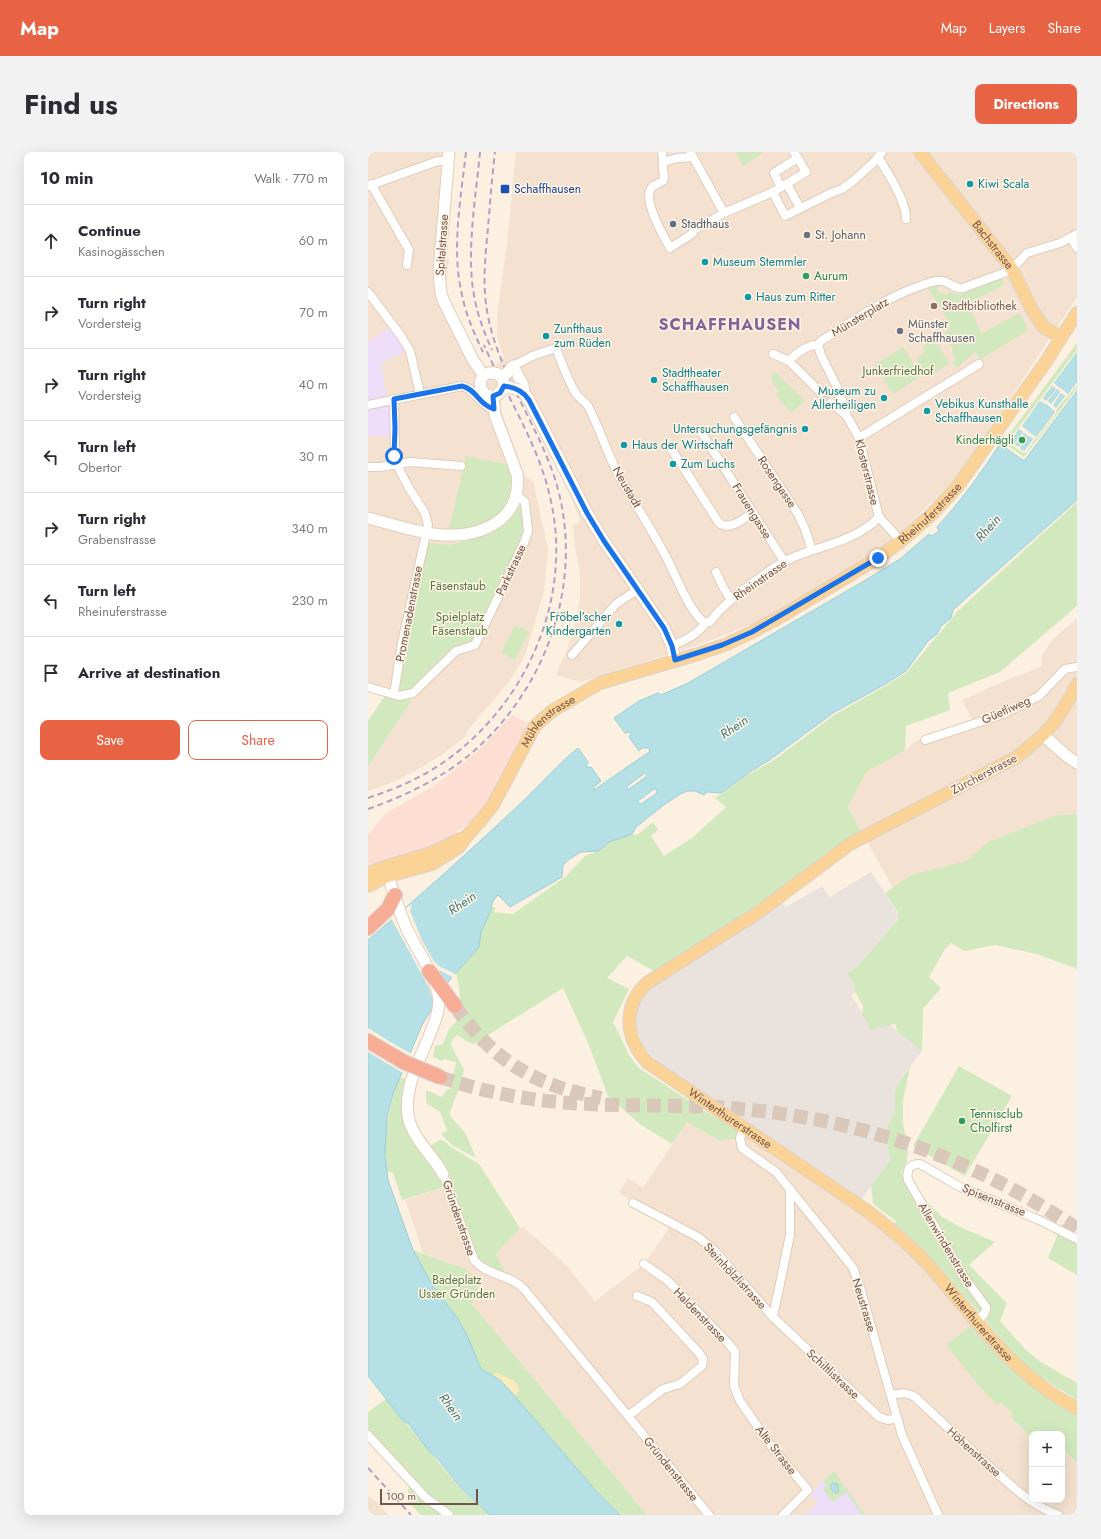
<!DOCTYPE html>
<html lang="en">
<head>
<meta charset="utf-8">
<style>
  :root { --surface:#fff; --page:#f2f2f3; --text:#2b2b33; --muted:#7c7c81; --line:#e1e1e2; --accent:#e86244 }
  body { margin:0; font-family:Jost,sans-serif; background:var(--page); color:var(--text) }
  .controls { position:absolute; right:12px; bottom:12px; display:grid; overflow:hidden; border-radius:8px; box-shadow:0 4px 16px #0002 }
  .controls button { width:36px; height:36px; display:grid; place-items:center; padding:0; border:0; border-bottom:1px solid var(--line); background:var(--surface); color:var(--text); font:20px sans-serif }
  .scale { position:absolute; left:12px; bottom:10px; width:98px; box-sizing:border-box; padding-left:4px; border:2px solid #735547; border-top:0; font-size:11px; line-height:14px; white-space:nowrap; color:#735547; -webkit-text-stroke:3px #fff4e6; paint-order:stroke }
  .stop { position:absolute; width:12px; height:12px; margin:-9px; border:3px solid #1a73e8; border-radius:50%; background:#fff }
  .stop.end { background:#1a73e8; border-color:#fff; box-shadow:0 1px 4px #0008 }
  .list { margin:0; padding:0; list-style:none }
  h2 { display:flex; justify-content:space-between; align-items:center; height:52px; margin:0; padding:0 16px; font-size:17px }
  h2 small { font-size:13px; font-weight:400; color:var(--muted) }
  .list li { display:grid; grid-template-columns:26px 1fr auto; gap:12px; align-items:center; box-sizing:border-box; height:72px; padding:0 16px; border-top:1px solid var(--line) }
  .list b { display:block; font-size:15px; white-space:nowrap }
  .list p { margin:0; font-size:13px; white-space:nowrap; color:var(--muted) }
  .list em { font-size:13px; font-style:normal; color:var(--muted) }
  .actions { display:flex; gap:8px; padding:12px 16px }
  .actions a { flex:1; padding:9px 0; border:1px solid var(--accent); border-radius:8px; text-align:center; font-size:14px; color:var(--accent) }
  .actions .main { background:var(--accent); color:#fff }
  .icon { flex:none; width:22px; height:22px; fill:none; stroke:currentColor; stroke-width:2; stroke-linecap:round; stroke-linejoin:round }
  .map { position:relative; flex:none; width:709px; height:1363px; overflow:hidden; border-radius:8px }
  header { display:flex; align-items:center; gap:24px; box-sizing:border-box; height:56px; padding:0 20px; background:var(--accent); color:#fff }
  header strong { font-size:19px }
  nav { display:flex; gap:22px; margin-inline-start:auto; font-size:14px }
  .intro { display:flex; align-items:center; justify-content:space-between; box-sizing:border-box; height:96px; padding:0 24px }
  h1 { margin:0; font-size:28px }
  .button { padding:10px 18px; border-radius:8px; background:var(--accent); color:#fff; font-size:14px; font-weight:700 }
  main { display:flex; gap:24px; padding:0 24px }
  aside { flex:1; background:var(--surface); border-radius:8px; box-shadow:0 4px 16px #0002 }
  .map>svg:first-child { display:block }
</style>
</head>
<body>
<header>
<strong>Map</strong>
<nav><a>Map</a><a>Layers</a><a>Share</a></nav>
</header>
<div class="intro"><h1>Find us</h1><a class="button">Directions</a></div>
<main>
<aside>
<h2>10 min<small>Walk · 770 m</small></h2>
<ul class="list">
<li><svg class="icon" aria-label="ahead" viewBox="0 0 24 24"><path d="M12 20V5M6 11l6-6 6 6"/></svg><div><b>Continue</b><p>Kasinogässchen</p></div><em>60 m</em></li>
<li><svg class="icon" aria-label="right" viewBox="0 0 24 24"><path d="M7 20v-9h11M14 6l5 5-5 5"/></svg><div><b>Turn right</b><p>Vordersteig</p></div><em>70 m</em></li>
<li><svg class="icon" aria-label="right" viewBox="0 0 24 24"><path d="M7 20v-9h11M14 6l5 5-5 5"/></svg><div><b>Turn right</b><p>Vordersteig</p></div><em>40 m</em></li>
<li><svg class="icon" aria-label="left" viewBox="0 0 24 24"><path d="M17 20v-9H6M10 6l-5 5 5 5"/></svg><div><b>Turn left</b><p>Obertor</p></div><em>30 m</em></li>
<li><svg class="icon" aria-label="right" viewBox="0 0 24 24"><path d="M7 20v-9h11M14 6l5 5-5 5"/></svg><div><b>Turn right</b><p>Grabenstrasse</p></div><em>340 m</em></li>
<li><svg class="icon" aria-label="left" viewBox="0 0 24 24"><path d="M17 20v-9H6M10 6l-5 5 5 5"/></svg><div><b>Turn left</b><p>Rheinuferstrasse</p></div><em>230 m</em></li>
<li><svg class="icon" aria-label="arrive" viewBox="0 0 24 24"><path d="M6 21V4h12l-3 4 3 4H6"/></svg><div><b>Arrive at destination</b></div></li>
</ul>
<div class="actions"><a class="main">Save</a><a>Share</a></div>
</aside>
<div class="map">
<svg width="709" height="1363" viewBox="0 0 709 1363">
  <rect width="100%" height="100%" fill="#fcf0e0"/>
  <path fill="#f4e1cf" d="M0,0H87L77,106L81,107L78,134L80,145L102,194L117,214L128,213L136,205L129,184V164L139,92L148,0H709V145L591,324L518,394L390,470L333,492L213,530L188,523L199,498L207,473L212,446V420L207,395L205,374L212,369L203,344L159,253L152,245L141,241L136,243L133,248V259L158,326L165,329L180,397L176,440L157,503L143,527L99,579L97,585L72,604L49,618L23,631L0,639V616L44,548L0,533Z
    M709,467V662L689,663L623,689L598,710L525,736L480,655L498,620L537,599L547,589L606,571L594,548L637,529L674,514V503L686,486Z
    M319,970L352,989L376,976L501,1060L609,1169L578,1193L629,1253L632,1250L645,1263L642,1266L664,1286V1348H694V1297L709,1310V1363H279L104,1152L98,1117L55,1101L37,1048L81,1034L139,1124L128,1102L154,1074L198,1113L227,1149L276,1112L304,1072L265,1051L251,1040L260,1026L275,1036Z
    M0,1344L8,1349L20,1363H0Z"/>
  <path fill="#fdded3" d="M144,563L160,571L158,584L128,643L104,668L74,692L0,717V682L18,661L68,633L112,597Z"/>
  <path fill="#eae2dc" d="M503,720L529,760L530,766L489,815L479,821L487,834V840L483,843L501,872V878L512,875L517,869L554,899L533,927L527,939V959L517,980L522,1008L494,1047L291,911L275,894L268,874L270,841L410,746L418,755L454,734L462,745Z"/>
  <path fill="#edddf8" d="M23,174L40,198L13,211L19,245L0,249V190Z
    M24,249L25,284H0V256Z
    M466,1319L480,1338L497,1363H437L450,1351L442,1343L448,1337L447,1336Z"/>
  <path fill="#d2e9bf" d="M368,0H395L375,15Z
    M633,126L636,133L600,151L613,182L652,161L660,178L612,208L607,200L589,216L584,211L588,208L584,199L585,197L576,181L581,177L582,174L580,170H576L579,167L560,136L571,133L573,134L568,138L577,143L583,140L590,143Z
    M567,186L581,212L560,225L548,206L557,200L554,195Z
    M709,191V238L656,308L634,292Z
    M535,195L553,224L525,242L506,213Z
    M407,220L436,248L435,251L423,261L408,243L411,240L404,230L403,223Z
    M98,304L142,313C148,330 145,347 132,361C130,364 127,368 123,369C110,375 96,377 81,378Z
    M709,350V454L632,520L580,541L582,558L538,574L537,599L498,620L480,655L496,684L292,822L259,804L239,826L261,837L245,870L261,903L271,916L343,963L376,976L372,986L352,989L319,970L304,992L273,973L240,944L221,893L195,836L106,892L102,891L89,883L84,888L83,893L96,918L93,931L82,960L83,965L98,982L108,1006L84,993L73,982L79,978L72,960L58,951V938L74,945L79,937H83L88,910L77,907L74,909L65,905L67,894L75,892L81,877L90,868L92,841L88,821L111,795L113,780L124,754L128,756L126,760L145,762L197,725L217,704L231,699L241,690L264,682L269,683L285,670L290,678L283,684L296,704L324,686L358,655L347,646L378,624L406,608L466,563L519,533L539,520L590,459Z
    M150,354L156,356L158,381L106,491L86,497L43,540L36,542L29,539L59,391L82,393L123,382L139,371Z
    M147,473L161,480L147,508L133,501Z
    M16,545L44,548L0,615V569Z
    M709,662V817L669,802L627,793L596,799L583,791L577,797L561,825L573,836L555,857L554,899L530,880L527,872L501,878V873L494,862L495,854L487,840V834L479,821L489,815L530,767V760L517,741L543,723L598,709L622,689L689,663Z
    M591,914L644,944L597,1024L545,994Z
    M542,916L535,948V972L540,996L539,1009L533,1020L557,1062L547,1037L573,1064L592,1075L627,1090L601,1113L639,1151L632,1169L657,1197L673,1210L709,1231V1248L666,1221L648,1204L577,1121L549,1091L526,1071L529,1070L505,1052L503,1034L522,1008L517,980L527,959V939L533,927Z
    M32,925L40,928L35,957L68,1015L77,1035L34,1048L25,1021L19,1019C15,986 19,955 32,925Z
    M72,988L76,989L83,995L111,1012L152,1076L128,1102L138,1122C129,1119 119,1117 112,1111C98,1099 90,1047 82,1028C76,1015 68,1005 60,995Z
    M691,1079L709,1089V1123L680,1106Z
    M45,1098L98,1117L112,1130L104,1152L279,1363H252L228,1339L138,1234L132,1228L113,1217L99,1183L90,1167L66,1136Z
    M609,1169L634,1199L709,1256V1310L694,1297V1282H664V1286L642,1265L645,1262L632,1250L629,1253L611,1234L578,1193Z
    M18,1247L93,1337L122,1363H53L39,1349L41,1332L0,1284V1260Z
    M466,1319L497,1363H494L478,1340L465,1350L455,1338L459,1334L455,1329Z"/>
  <path fill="#fcebba" d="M129,1221L145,1228L151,1235L150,1241L147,1244L132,1228L123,1224Z"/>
  <path fill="#b5e0e5" stroke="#9bd0d7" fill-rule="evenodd" d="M709,200V230L700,242L693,236L694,234L692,236L686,231Z
    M684,234L688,236L678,249L675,246Z
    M689,237L692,240L683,252L680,249Z
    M709,238V348L585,458L583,466L573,474L569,482L560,489L538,519L519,531L465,561L403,607L382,620L353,641L339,640L336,643L327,639H320L314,641L297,652L268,675L264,682L241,690L231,699L213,700L203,706L195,713L194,725L142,755L130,743L125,749L122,760L113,780L111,795L81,829L54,873L25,942L19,964L17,1004L20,1028L45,1098L66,1136L90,1167L99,1183L113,1217L132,1228L138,1234L228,1339L252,1363H122L93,1336L70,1307L61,1299L40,1271L36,1270L0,1224V788C52,744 103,698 153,651C172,633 189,613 210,596L220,610L218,615H223L233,629L227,634L225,637L226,638L281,600L282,598L280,596H274L271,599L261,585L263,582L262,580L257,581L246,566L271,549L290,541L293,543L320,531L496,429L532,407L561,382L564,384L571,379L569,375C593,349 613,321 632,292L653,307L657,308ZM277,621L279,623L278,625L261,637H259V634ZM286,637H289V641L273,652L270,651V649Z
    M694,241L697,244L688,256L684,253Z
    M673,248L676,251V253L677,252L687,259L668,285L653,274Z
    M651,277L655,280L646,292L643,289Z
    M656,281L660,284L651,296L647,293Z
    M661,284L665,287L656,299L652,296Z
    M464,1331L469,1332L471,1339L468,1341C464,1340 461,1334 464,1331Z"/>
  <path fill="#fcf0e0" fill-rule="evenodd" d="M709,198V200L686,231L692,236L694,234L693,236L700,242L709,230V233L688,258L689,260L669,286L667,287L658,301H655L641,291V288ZM684,234L688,237L678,249L675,246ZM689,237L692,240L683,252L680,249ZM693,241L697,244L688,256L685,253ZM672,249L676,251V253L678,252L687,260L668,285L654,274ZM651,277L655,280L646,292L643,289ZM656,281L660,284L651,295L647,293ZM661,284L665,287L656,299L652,296Z
    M709,236V238L656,308L634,292L635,290L656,305Z
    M44,752L42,759L54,788L65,808L71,814L89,823L86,826L71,818L80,835L64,861L65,848L60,834L23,766Z
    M0,876L24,891L44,902L35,921L0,900Z"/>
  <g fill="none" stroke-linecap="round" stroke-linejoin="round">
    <path stroke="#dac9ba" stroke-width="8" stroke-dasharray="8 4" stroke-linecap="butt" d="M453,241L463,251"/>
    <path stroke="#dac9ba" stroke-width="14" stroke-dasharray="14 7" stroke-linecap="butt" d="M87,854C126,910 167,933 233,946
      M72,925C115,940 158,948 203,951C256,955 310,952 363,956C489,966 605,1005 709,1077"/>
    <defs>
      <path id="street" d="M294,0L295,10L310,6L325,5L323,1
        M325,5L356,61
        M510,5C520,22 538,48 538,67
        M295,10C293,17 298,22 295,29C292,31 287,32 284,35C273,46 296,85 302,96L324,82L326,78L356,61L405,40L438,20L426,0
        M3,32L41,98L39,113
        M419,32L432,56
        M0,34L70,9H81
        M413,35L406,21L430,6
        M405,40L417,64L461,42L474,37L485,29L508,8L514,0
        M703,86L709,96
        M0,140L33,184L42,199L52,242
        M450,193L453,203L471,239
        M405,202L421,209L453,241
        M421,209C427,202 440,192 450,193L453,189C485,169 513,148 549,135C556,133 563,129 570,129C580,127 585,138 595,136L633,122L644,117L659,101L692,91L709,82
        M145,214L164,204L188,196C193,209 201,232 209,243C212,247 217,249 220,254C231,275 238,298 249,320C264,348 282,374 296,401C307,420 320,459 337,471
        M473,245L479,264L491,286L511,365L533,389
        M26,247L27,309L41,336L57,361L60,373L34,491L26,542
        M463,251L479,264
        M0,253L94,234C108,237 111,253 126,257
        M366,265L430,362L437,377L444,398
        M523,266L611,212
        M333,280L416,409
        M491,286L520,268
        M304,298L351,371C362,379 375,367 384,361
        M0,315H12L43,310L93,314
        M348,420L355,435L363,448
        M304,494C315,489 331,482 337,471L342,470C355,451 405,413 426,405C455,393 488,389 511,365
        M204,503L248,452L269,438
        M0,535L31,544L45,541L88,499L107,493L156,391L160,380L157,350L149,343
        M557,588L633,563L671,544L697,517L709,515
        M376,976L372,986L374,996L408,1020L478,1107L485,1116L492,1135L534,1283L570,1363
        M75,1022L106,1108C119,1124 142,1122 156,1137L341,1363
        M265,1051L330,1085L346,1098L405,1165L511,1265L520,1268L529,1266
        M276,1112L299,1128L310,1139L361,1192L367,1200L366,1234L372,1249L403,1294L440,1338L415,1363
        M405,1165L422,1083V1037
        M609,1169C613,1165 619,1162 618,1155L596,1125L540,1028C538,1019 541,1011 552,1012L592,1035L671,1068L709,1087
        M524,1243C533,1241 539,1240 547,1245C574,1270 600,1296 628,1320C647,1337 665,1354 690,1363
        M260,1264L295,1237L312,1232L334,1214L335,1207L331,1201L284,1150L269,1144
        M0,1283L57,1345L81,1363"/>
      <path id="secondary" d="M81,0L71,120L73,141L76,150L105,208L116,224
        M141,219L145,214L155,233L156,241
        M118,222C110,228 110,237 119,243L128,244
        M151,238L156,241L161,248L219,361L236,389L296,476L304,494L307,508
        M0,366C21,371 43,379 65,382C106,388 155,372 149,322L127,263L125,244
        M675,583L700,605L709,611
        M20,724C26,741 31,759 38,775C48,798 70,825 71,850C71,861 66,872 62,882C51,910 31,944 43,974C50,992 66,1005 75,1022"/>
      <g id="primary">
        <path id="s1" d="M552,0L644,117L663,156L674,173L677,176L693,185"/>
        <path id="s2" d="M709,532L703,544L686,571L675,583L649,605L482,692L391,760L279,831C254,854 257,887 280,911L501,1060C520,1075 539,1090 556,1108C604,1160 643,1224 709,1256"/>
        <path d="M0,722C19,712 42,709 62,701C74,697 84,690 96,686"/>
        <path id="s3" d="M0,734L20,724L64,712L91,695L97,686L113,668L125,653L167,574L184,559L232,531L330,502L359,492L384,480L417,462L510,406L533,389L563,363L589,335L677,211L709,161"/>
      </g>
      <path id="highway" d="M0,776L20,757L27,743
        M61,819L87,854
        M0,889L36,910"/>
    </defs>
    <use href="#street" stroke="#e0ccbc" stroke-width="10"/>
    <use href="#secondary" stroke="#e5cdba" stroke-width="13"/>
    <use href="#primary" stroke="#dbd3cf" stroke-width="14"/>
    <use href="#highway" stroke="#dbd3cf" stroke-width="16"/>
    <use href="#street" stroke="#fff" stroke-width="8"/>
    <use href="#secondary" stroke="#fff" stroke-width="11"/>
    <use href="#primary" stroke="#fcd397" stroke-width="12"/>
    <use href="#highway" stroke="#f7ac96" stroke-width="14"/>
    <path stroke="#b2a0c5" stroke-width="2" stroke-dasharray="6 4" stroke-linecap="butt" d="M98,0C93,46 83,97 94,143C98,163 106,181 115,200
      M112,0C108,43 99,95 105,137C108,159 115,178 124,198
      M0,646C27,637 53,626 76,610C159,552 206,445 182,345C170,291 138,244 116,193
      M0,657C34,645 66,630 95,608C178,543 219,428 187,327C169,271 131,222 120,164C114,135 117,106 120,76C122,51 124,25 127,0
      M0,1316L43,1363"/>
    <defs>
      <path id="secondary-bridge" d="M118,222C130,218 138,226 135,237L128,244
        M134,226L141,219
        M136,234L151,238"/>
      <path id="highway-bridge" d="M36,910L72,925"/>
    </defs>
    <use href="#secondary-bridge" stroke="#e5cdba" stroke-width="13" stroke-linecap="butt"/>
    <use href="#highway-bridge" stroke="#dbd3cf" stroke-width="16" stroke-linecap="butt"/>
    <use href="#secondary-bridge" stroke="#fff" stroke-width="11"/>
    <use href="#highway-bridge" stroke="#f7ac96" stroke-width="14"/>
  </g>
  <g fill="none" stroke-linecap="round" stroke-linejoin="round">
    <path stroke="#1a73e8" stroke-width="5" d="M26,304L27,276L26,247L94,234C108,237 111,253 126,257L125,244L132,241L136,234C146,235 155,239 161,248L219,361L236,389L296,476L304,494L307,508L354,493L384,480L510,406"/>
  </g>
  <g fill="#0f9aa8" stroke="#fff4e6" stroke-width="1.5">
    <circle cx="602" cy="32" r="4"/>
    <circle cx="337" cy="110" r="4"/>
    <circle cx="380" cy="145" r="4"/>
    <circle cx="178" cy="184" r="4"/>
    <circle cx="286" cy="228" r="4"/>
    <circle cx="516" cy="246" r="4"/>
    <circle cx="559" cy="259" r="4"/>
    <circle cx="437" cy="277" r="4"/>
    <circle cx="256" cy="293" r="4"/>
    <circle cx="305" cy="312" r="4"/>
    <circle cx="251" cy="472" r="4"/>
  </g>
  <rect fill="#1a4fb4" stroke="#fff4e6" stroke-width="1.5" x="132" y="32" width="10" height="10" rx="2"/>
  <circle fill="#5c6f8a" stroke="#fff4e6" stroke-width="1.5" cx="305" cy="72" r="4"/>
  <g fill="#6b7280" stroke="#fff4e6" stroke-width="1.5">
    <circle cx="439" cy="83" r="4"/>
    <circle cx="532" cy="179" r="4"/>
  </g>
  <g fill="#2e9e5b" stroke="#fff4e6" stroke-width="1.5">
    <circle cx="438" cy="124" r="4"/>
    <circle cx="654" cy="288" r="4"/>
    <circle cx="594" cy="969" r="4"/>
  </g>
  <circle fill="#8d6e63" stroke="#fff4e6" stroke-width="1.5" cx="566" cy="154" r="4"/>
  <g text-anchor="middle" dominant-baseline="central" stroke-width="3" stroke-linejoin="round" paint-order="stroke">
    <g font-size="12" fill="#0d838f" stroke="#fff4e6" text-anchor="start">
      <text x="610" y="32">Kiwi Scala</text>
      <text x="345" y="110">Museum Stemmler</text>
      <text x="388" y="145">Haus zum Ritter</text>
      <text x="186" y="177">Zunfthaus<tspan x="186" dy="14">zum Rüden</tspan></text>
      <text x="294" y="221">Stadttheater<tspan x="294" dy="14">Schaffhausen</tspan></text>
      <text x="508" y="239" text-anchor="end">Museum zu<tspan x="508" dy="14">Allerheiligen</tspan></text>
      <text x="567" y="252">Vebikus Kunsthalle<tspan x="567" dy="14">Schaffhausen</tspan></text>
      <text x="429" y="277" text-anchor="end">Untersuchungsgefängnis</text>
      <text x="264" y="293">Haus der Wirtschaft</text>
      <text x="313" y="312">Zum Luchs</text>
      <text x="243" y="465" text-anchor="end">Fröbel’scher<tspan x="243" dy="14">Kindergarten</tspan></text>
    </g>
    <g font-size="12" fill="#164399" stroke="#fff4e6" text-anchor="start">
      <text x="146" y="37">Schaffhausen</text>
    </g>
    <g font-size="12" fill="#4e5e75" stroke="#fff4e6" text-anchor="start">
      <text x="313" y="72">Stadthaus</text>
    </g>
    <g font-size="12" fill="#5b616d" stroke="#fff4e6" text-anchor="start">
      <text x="447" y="83">St. Johann</text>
      <text x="540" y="172">Münster<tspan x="540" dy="14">Schaffhausen</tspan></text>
    </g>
    <g font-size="12" fill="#735547" stroke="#fff4e6">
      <text transform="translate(74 93) rotate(-86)">Spitalstrasse</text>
      <text stroke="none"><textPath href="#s1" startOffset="118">Bachstrasse</textPath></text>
      <text transform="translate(492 165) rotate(-31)">Münsterplatz</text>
      <text transform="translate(499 320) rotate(76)">Klosterstrasse</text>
      <text transform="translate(409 330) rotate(56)">Rosengasse</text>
      <text transform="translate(259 335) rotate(60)">Neustadt</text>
      <text transform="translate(384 359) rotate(58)">Frauengasse</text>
      <text stroke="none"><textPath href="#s3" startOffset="697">Rheinuferstrasse</textPath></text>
      <text transform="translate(143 418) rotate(-65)">Parkstrasse</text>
      <text transform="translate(392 428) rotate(-35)">Rheinstrasse</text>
      <text transform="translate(41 462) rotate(-79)">Promenadenstrasse</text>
      <text transform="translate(638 558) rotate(-24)">Güetliweg</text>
      <text stroke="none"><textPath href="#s3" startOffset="256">Mühlenstrasse</textPath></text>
      <text transform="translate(616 622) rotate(-28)">Zürcherstrasse</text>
      <text stroke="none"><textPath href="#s2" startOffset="719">Winterthurerstrasse</textPath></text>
      <text transform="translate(626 1048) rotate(22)">Spisenstrasse</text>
      <text transform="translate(91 1066) rotate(71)">Gründenstrasse</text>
      <text transform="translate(578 1093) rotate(59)">Allenwindenstrasse</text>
      <text transform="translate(367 1124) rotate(47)">Steinhölzlistrasse</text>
      <text transform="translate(496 1153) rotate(73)">Neustrasse</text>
      <text transform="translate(332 1163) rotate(46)">Haldenstrasse</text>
      <text stroke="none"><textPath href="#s2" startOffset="1043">Winterthurerstrasse</textPath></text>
      <text transform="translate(465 1222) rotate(43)">Schiltlistrasse</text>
      <text transform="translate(408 1298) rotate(52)">Alte Strasse</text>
      <text transform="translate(606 1300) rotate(42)">Höhenstrasse</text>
      <text transform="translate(303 1317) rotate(51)">Gründenstrasse</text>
    </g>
    <g font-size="12" fill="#27864d" stroke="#fff4e6" text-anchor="start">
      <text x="446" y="124">Aurum</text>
      <text x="646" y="288" text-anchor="end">Kinderhägli</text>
      <text x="602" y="962">Tennisclub<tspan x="602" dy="14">Cholfirst</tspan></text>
    </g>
    <g font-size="12" fill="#785e54" stroke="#fff4e6" text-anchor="start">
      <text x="574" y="154">Stadtbibliothek</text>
    </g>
    <g font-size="12" fill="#537840" stroke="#fff4e6">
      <text x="530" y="219">Junkerfriedhof</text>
      <text x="90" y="434">Fäsenstaub</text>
      <text x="92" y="465">Spielplatz<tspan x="92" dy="14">Fäsenstaub</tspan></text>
      <text x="89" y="1128">Badeplatz<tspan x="89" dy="14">Usser Gründen</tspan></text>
    </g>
    <g font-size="13" font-style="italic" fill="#3f777f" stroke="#fff4e6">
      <text transform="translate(620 376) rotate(-48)">Rhein</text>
      <text transform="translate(366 575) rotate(-34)">Rhein</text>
      <text transform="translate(94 751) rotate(-34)">Rhein</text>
      <text transform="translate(83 1255) rotate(54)">Rhein</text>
    </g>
    <g font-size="16" font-weight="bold" letter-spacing="1" fill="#836396" stroke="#fff4e6">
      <text x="362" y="172">SCHAFFHAUSEN</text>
    </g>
  </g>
</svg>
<div class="controls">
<button>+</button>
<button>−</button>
</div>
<div class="scale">100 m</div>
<div class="stop" style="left:26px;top:304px"></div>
<div class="stop end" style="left:510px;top:406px"></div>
</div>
</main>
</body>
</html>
